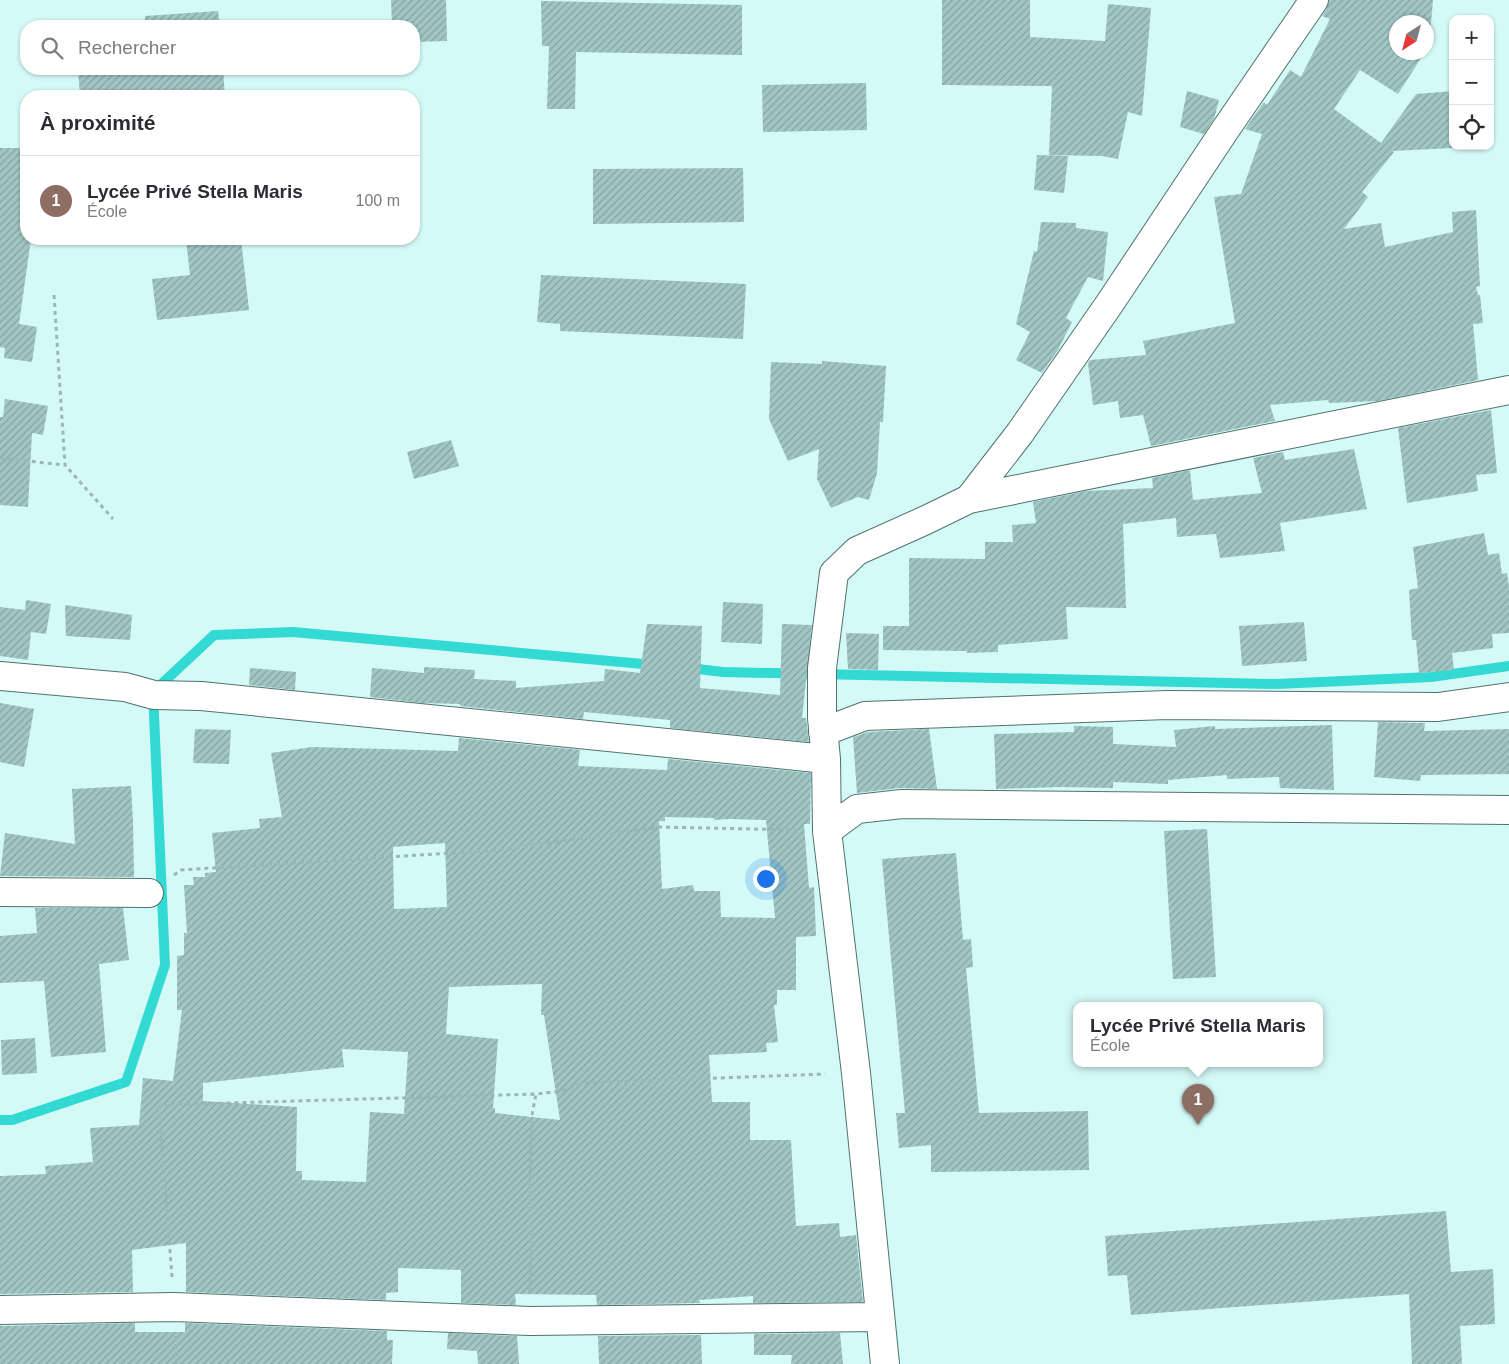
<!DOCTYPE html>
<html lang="fr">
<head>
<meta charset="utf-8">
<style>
  :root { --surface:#fff; --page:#f2f2f3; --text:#2b2b33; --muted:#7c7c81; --line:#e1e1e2; --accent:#be5e1c }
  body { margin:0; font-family:Arial,sans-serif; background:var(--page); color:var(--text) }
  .controls { position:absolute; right:15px; top:15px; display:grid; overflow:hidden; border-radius:10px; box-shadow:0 1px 4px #0004 }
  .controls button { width:45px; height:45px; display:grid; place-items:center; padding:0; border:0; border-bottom:1px solid var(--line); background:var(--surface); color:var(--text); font:25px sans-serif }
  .compass { position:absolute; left:1389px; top:15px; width:45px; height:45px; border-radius:50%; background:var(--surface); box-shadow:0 1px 4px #0004; rotate:216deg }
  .you { position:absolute; left:765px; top:878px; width:18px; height:18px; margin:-12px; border:4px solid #fff; border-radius:50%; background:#1a73e8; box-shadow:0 0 0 8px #1a73e833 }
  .badge { display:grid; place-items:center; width:32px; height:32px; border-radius:50%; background:var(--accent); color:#fff; font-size:16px; font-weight:700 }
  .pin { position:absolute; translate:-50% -41px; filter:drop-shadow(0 1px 2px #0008) }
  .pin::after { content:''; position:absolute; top:26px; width:18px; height:15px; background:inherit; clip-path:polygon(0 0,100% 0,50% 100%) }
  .popup { position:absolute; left:1073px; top:1002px; width:250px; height:65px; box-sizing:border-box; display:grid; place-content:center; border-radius:10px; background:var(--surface); filter:drop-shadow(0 1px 4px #0005); font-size:16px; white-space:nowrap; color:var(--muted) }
  .popup b { font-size:19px; color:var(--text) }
  .popup::after { content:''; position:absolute; left:50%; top:100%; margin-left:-10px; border:10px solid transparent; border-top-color:var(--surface) }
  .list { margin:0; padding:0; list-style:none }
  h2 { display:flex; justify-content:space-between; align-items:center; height:65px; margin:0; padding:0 20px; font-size:21px }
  h2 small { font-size:16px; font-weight:400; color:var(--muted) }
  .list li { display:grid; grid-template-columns:32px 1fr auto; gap:15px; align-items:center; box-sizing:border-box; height:90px; padding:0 20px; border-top:1px solid var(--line) }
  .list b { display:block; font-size:19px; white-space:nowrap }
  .list p { margin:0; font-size:16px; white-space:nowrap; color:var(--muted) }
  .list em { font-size:16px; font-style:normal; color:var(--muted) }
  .icon { flex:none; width:28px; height:28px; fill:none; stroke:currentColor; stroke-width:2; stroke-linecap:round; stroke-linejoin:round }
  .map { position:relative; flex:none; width:1509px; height:1364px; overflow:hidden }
  .search { position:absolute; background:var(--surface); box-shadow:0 1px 4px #0004; left:20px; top:20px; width:400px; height:55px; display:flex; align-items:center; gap:12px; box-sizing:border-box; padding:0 18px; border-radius:20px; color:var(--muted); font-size:19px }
  .panel { position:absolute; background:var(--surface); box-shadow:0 1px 4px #0004; left:20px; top:90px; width:400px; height:155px; border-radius:20px }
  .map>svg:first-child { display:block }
</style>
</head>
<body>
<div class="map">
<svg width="1509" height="1364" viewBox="0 0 1509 1364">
  <defs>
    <pattern id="building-hatch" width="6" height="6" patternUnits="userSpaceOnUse" patternTransform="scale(1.25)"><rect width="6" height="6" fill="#a1c7c4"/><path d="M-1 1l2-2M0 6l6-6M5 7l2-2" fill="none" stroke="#84a3a1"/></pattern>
  </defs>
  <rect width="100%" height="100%" fill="#d4faf8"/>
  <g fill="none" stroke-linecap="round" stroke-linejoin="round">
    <path stroke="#33dad4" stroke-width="10" d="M689,668L723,672L1277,684L1431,677L1509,666
      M0,1120H12L126,1082L165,965L153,692L214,635L293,632L654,665"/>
  </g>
  <path fill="url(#building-hatch)" fill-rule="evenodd" d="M391,0H446L447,41L414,42V26H392Z
    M942,0H1030V37L1105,41L1108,4L1151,8L1142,116L1128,112L1118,159L1102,156L1049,155L1052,86L942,85Z
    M1329,0H1433L1429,46L1426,50V22H1396V52H1425L1398,94L1360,70L1334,109L1381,143L1416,94L1453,91V148L1392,151L1394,152L1362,192L1368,197L1344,229L1381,223L1385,247L1453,232L1452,212L1476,210L1480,286L1476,287L1478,295H1480L1483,323L1473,324L1478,380L1378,401L1329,403L1328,400L1270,405L1275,421L1151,446L1143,415L1120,418L1118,401L1093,405L1088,363L1090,360L1146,355L1143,341L1235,323L1214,197L1241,194L1262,134L1245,129L1264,102L1267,105L1290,70L1301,77L1330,19L1322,16L1327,8Z
    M541,1L742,5V55L576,52L575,109H547L549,46H542Z
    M218,11L220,26H145V16Z
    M78,69H223L225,96H80Z
    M866,83L867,130L763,132L762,85Z
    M1187,91L1219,100L1214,119L1204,134L1180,127Z
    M0,148H26V239H31L19,324L37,327L32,362L4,358L5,348L0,347Z
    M1037,155L1068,156L1064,193L1034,190Z
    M743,168L744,222L593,224V169Z
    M1041,222L1076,223V228L1108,232L1103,281L1088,277L1066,318L1072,322L1058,350L1042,373L1016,360L1030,332L1016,324L1034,251L1037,252Z
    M186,239H241L249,310L157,320L152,279L190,275Z
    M541,275L746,284L743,339L560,331V324L537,322Z
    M822,361L886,366L883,422H880L877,473L869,500L858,497L831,508L817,479L819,449L788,461L769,419L771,362L822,364Z
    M5,399L48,406L43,435L32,433L28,507L0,505V417H3Z
    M1491,410L1497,473L1476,475L1478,491L1407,503L1398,428Z
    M451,440L459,466L414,479L407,452Z
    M1354,449L1367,509L1280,523L1285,551L1220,558L1216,534L1177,537L1176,518L1123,524L1126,608L1066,607L1068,639L998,645V652L967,653V651L883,650V626H909V558L985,559V542H1013L1012,525L1036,523L1033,502L1086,491L1153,488L1152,478L1190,470L1193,500L1262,493L1253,458L1283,452L1285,460Z
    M1484,533L1488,555L1499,553L1502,574L1507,573L1509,587V633L1492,634L1493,648L1452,653L1454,670L1419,673L1416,640H1412L1409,590L1418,588L1413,547Z
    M26,600L51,604L46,634L31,632L28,660L0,656V607L25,610Z
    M723,602L763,604L762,644L721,642Z
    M65,605L132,615L130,640L66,636Z
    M1304,622L1307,661L1242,666L1239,626Z
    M647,624L702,626L700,688L780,695L782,624L812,625L802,718H806L809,742L670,728V720L584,712L583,719L460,706V704L422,703L370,697L372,668L424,673V667L475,670L474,679L516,681V688L604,681L605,669L640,673Z
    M846,633L879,634L878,670L848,669Z
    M250,668L296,672L295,690L249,685Z
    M0,703L34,709L24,767L0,762Z
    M1378,722L1425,723L1424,731L1509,729V774L1421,775L1420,781L1374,777Z
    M1332,725L1334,790L1280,788L1279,777L1227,779V775L1168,780V784L1113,782V788L1060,787L996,789L994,734L1074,732V726L1113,727V744L1176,747L1174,730L1215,726V729Z
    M195,729L231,730L229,764L193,763Z
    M929,729L937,789L900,788L857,793L853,737L868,732Z
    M459,738L580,750L578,766L667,770L668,759L811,773L810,824H804L809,888L814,887L816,936L796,937V990H777V1005H774L778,1042L766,1043L767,1052L709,1055L712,1102H750V1140H791L796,1226L839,1223L840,1237L856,1235L863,1302L753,1303V1296L699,1300L700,1303L597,1305L596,1295L515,1294L516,1305L461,1303V1270L398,1268V1292L386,1293V1300L186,1292V1243L132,1250L133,1292L0,1294V1176L46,1174L45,1166L93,1162L90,1128L139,1125L143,1078L173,1081L182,1010H177V956L184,955V933H187L184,885H194L193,877H205V873L216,872L212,833L260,828L259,819L282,817L271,753L312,747L458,751ZM665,817L714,818V820L729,819L766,820L775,918L721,917L720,891H694L693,885L662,889L659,821H665ZM445,843L447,907L394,909L393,847ZM542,984L541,1015H544L560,1120L495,1113V1108H493L498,1039L446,1034L449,987ZM342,1049L408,1052L404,1114L370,1112L366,1182L302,1180V1171H296L297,1107L203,1101V1083L344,1067Z
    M131,786L133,822L134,877L0,876L5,833L75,844L72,789Z
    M1207,829L1216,977L1173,979L1164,831Z
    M956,853L963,940L971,939L973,967L966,968L979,1113L1088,1111L1089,1170L931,1172V1145L899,1148L896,1113H905L882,859Z
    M35,908H123L129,960L99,964L106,1052L51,1057L44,981L0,983V936L37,933Z
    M35,1038L37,1073L2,1075L1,1040Z
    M1446,1211L1451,1272L1493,1269L1495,1324L1460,1326L1462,1364H1412L1409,1294L1131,1315L1127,1275L1108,1276L1105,1236Z
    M135,1323V1332H185V1323L387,1331V1340H393L392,1364H0V1326Z
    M448,1333L517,1336L519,1364H478L477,1351L447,1349Z
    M840,1333L843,1364H791L792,1355H754V1334Z
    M701,1335L702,1364H599L598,1336Z"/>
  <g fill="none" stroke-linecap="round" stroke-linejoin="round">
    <defs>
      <path id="minor" d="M969,499L1509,390
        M0,676L125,687L154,695L201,696L826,759
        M823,732L865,716L1167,705L1438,707L1509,697
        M827,831L857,809L902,804L1509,810
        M0,892L149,893
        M0,1310L174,1307L530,1321L880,1317
        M885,1364L856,1073L827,831L826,759L822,718V668L834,573L857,551L926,520L969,499L1020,433L1110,303L1225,130L1314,0"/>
    </defs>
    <use href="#minor" stroke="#4f7270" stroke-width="30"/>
    <path stroke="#99b7b5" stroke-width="3" stroke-dasharray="4 4" stroke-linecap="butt" d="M54,295L65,465L113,519
      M0,458L65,465
      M174,875L181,870L499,850L660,827L798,830
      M172,1277L159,1105L536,1094
      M530,1291L531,1120L536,1094L563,1091L585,1083L825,1074
      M176,1336L177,1364"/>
    <use href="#minor" stroke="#fff" stroke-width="28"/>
  </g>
</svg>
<div class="controls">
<button>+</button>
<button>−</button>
<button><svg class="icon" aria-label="locate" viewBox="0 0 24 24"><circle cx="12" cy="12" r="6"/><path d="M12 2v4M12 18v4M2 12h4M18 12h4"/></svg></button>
</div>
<svg class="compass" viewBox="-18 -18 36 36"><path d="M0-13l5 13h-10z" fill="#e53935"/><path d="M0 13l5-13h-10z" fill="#7c7c81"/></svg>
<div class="you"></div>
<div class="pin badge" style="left:1198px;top:1125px;background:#8d6e63">1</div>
<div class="popup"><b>Lycée Privé Stella Maris</b>École</div>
<div class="search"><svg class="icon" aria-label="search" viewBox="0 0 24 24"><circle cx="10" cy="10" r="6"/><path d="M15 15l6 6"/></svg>Rechercher</div>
<section class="panel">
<h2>À proximité<small></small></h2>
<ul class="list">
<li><span class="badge" style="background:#8d6e63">1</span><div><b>Lycée Privé Stella Maris</b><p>École</p></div><em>100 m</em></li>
</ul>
</section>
</div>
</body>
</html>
